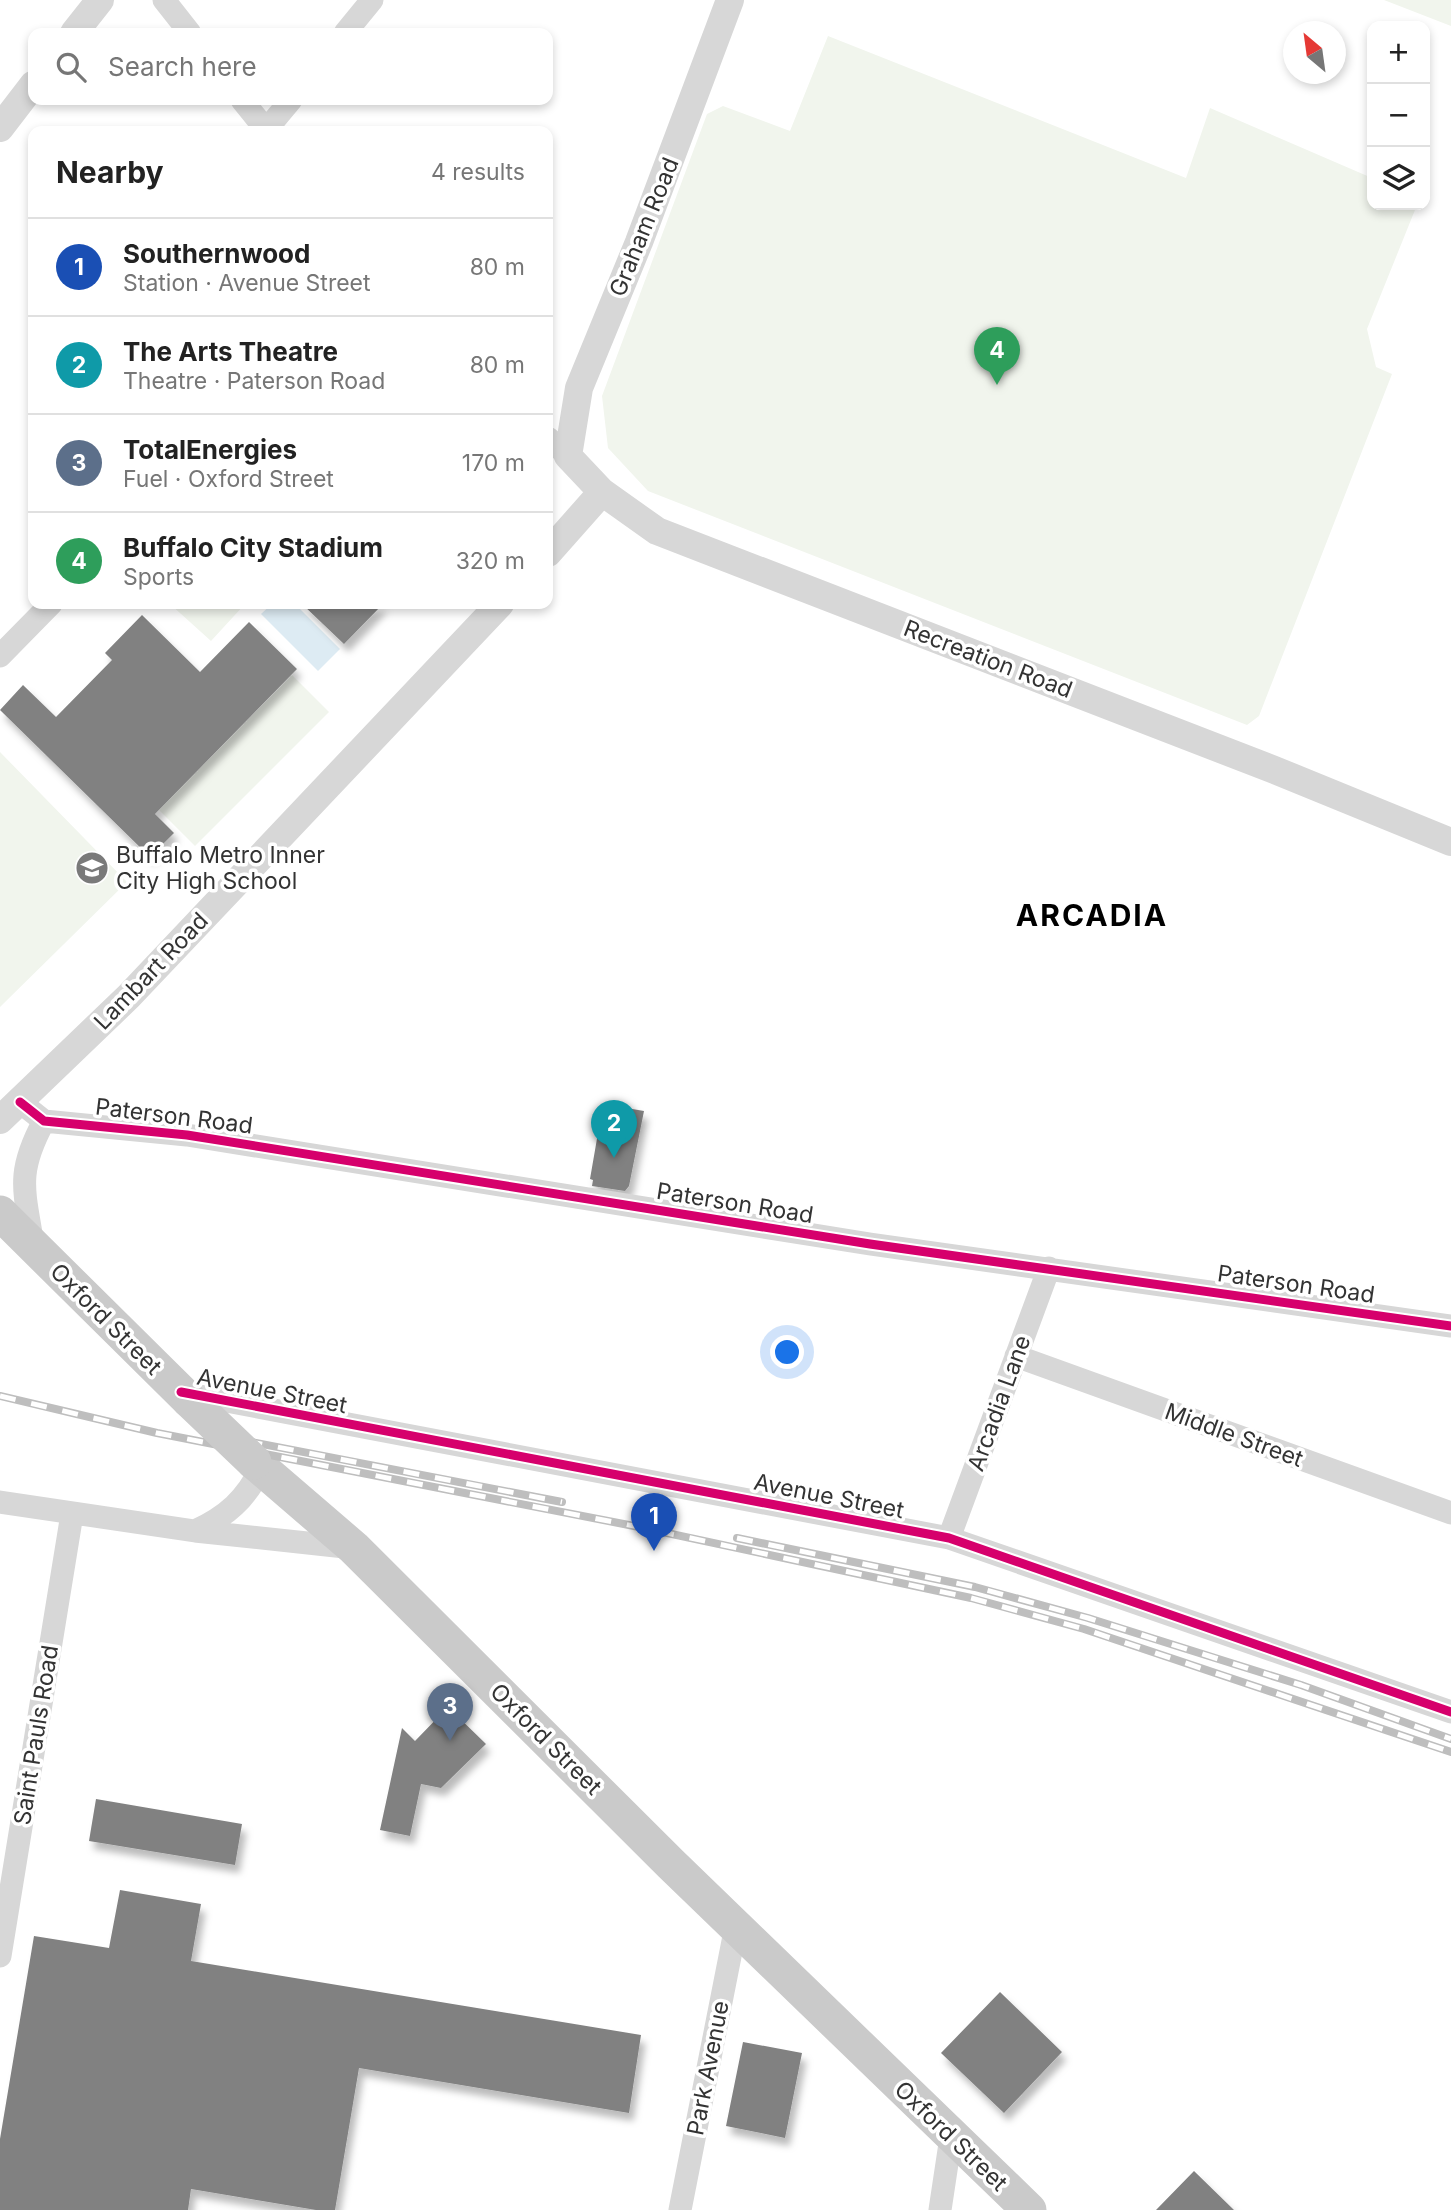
<!DOCTYPE html>
<html lang="en">
<head>
<meta charset="utf-8">
<style>
  :root { --surface:#fff; --page:#f6f6f6; --text:#222; --muted:#767676; --line:#e0e0e0; --accent:#7a7a7a }
  body { margin:0; font-family:Inter,sans-serif; background:var(--page); color:var(--text) }
  .controls { position:absolute; right:21px; top:21px; display:grid; overflow:hidden; border-radius:14px; box-shadow:0 4px 10px #0003 }
  .controls button { width:63px; height:63px; display:grid; place-items:center; padding:0; border:0; border-bottom:2px solid var(--line); background:var(--surface); color:var(--text); font:35px sans-serif }
  .compass { position:absolute; left:1283px; top:21px; width:63px; height:63px; border-radius:50%; background:var(--surface); box-shadow:0 4px 10px #0003; rotate:331deg }
  .you { position:absolute; left:788px; top:1353px; width:24px; height:24px; margin:-18px; border:5px solid #fff; border-radius:50%; background:#1a73e8; box-shadow:0 0 0 10px #1a73e833 }
  .badge { display:grid; place-items:center; width:46px; height:46px; border-radius:50%; background:var(--accent); color:#fff; font-size:23px; font-weight:700 }
  .pin { position:absolute; translate:-50% -58px; filter:drop-shadow(0 2px 4px #0008) }
  .pin::after { content:''; position:absolute; top:37px; width:24px; height:21px; background:inherit; clip-path:polygon(0 0,100% 0,50% 100%) }
  .list { margin:0; padding:0; list-style:none }
  h2 { display:flex; justify-content:space-between; align-items:center; height:91px; margin:0; padding:0 28px; font-size:30px }
  h2 small { font-size:23px; font-weight:400; color:var(--muted) }
  .list li { display:grid; grid-template-columns:46px 1fr auto; gap:21px; align-items:center; box-sizing:border-box; height:98px; padding:0 28px; border-top:2px solid var(--line) }
  .list b { display:block; font-size:26px; white-space:nowrap }
  .list p { margin:0; font-size:23px; white-space:nowrap; color:var(--muted) }
  .list em { font-size:23px; font-style:normal; color:var(--muted) }
  .icon { flex:none; width:38px; height:38px; fill:none; stroke:currentColor; stroke-width:2; stroke-linecap:round; stroke-linejoin:round }
  .map { position:relative; flex:none; width:1451px; height:2210px; overflow:hidden }
  .search { position:absolute; background:var(--surface); box-shadow:0 4px 10px #0003; left:28px; top:28px; width:525px; height:77px; display:flex; align-items:center; gap:18px; box-sizing:border-box; padding:0 24px; border-radius:14px; color:var(--muted); font-size:26px }
  .panel { position:absolute; background:var(--surface); box-shadow:0 4px 10px #0003; left:28px; top:126px; width:525px; height:483px; border-radius:14px }
  .map>svg:first-child { display:block }
</style>
</head>
<body>
<div class="map">
<svg width="1451" height="2210" viewBox="0 0 1451 2210">
  <defs>
    <filter id="shadow"><feDropShadow dx="4.5" dy="8" stdDeviation="3.5" flood-color="#0004"/></filter>
  </defs>
  <rect width="100%" height="100%" fill="#fff"/>
  <path fill="#f1f5ed" d="M1384,0H1451V26Z
    M828,36L1186,178L1210,108L1372,178V205H1417L1367,329L1376,367L1392,374L1259,716L1247,725L648,491L608,448L602,396L707,114L723,106L790,131Z
    M170,604H245L211,641Z
    M292,675L329,712L195,846L159,810Z
    M0,752L127,882L0,1007Z"/>
  <path fill="#ddebf3" d="M272,604H295L340,649L318,671L261,614Z"/>
  <path fill="#818181" filter="url(#shadow)" d="M302,604H383L344,644Z
    M142,615L200,672L249,622L297,669L155,814L174,833L150,857L0,710L23,685L56,717L112,660L105,653Z
    M603,1104L644,1111L629,1186L625,1191L592,1186L593,1180L590,1179Z
    M448,1707L486,1744L441,1788L421,1784L410,1836L380,1830L402,1728L415,1741Z
    M96,1799L242,1824L235,1865L89,1841Z
    M120,1890L201,1904L191,1961L641,2035L629,2113L359,2068L335,2210H316L191,2189L188,2210H0V2139L34,1936L109,1948Z
    M1000,1992L1062,2052L1004,2113L941,2053Z
    M743,2042L802,2053L785,2138L726,2126Z
    M1194,2171L1234,2210H1156Z"/>
  <g fill="none" stroke-linecap="round" stroke-linejoin="round">
    <path stroke="#d7d7d7" stroke-width="23" d="M164,0L190,33
      M345,33L372,0
      M242,100L267,131
      M266,130L291,100
      M548,438L568,456
      M0,656L51,604
      M20,1102L44,1121L187,1135L870,1244L1451,1326
      M33,1245C24,1189 16,1173 44,1121
      M1016,1356L1451,1513
      M184,1393L949,1538L1451,1712
      M0,1502L195,1531L354,1548
      M195,1531C227,1516 246,1499 261,1468
      M949,1538L1049,1268
      M0,1956L72,1514
      M680,2210L736,1926
      M940,2210L951,2137"/>
    <path stroke="#d7d7d7" stroke-width="28" d="M730,0L639,242L579,388L568,456L602,492L657,531L1272,769L1451,842
      M74,33L100,0
      M0,128L33,85
      M548,553L602,492
      M0,1120L129,996L500,604"/>
    <path stroke="#cacaca" stroke-width="35" d="M0,1213L189,1400
      M254,1462L354,1548L671,1864L1029,2210"/>
    <defs>
      <path id="rail" d="M0,1396L157,1433L639,1527L971,1598L1084,1629L1451,1752
        M215,1435L562,1502
        M737,1538L975,1587L1088,1618L1301,1685L1451,1739"/>
    </defs>
    <use href="#rail" stroke="#bebebe" stroke-width="8"/>
    <use href="#rail" stroke="#fff" stroke-width="5" stroke-dasharray="16" stroke-linecap="butt"/>
    <path stroke="#cacaca" stroke-width="35" d="M189,1400L254,1462"/>
    <defs>
      <path id="cycleway" d="M20,1102L44,1121L187,1135L870,1244L1451,1326
        M181,1392L949,1538L1451,1712"/>
    </defs>
    <use href="#cycleway" stroke="#fff" stroke-width="13"/>
    <use href="#cycleway" stroke="#d6006c" stroke-width="9"/>
  </g>
  <defs>
    <symbol id="school-disc" viewBox="-11 -11 22 22"><circle r="9.5" fill="#7a7a7a" stroke="#fff"/><path d="M0-5L7-2L0 1L-7-2ZM-4 1L0 2.5L4 1V4Q0 6-4 4Z" fill="#fff"/></symbol>
  </defs>
  <g fill-rule="evenodd">
    <use href="#school-disc" x="73" y="849" width="38" height="38"/>
  </g>
  <g text-anchor="middle" dominant-baseline="central" stroke-width="7" stroke-linejoin="round" paint-order="stroke">
    <g font-size="23" fill="#333" stroke="#fff">
      <text transform="translate(644 227) rotate(-68)">Graham Road</text>
      <text transform="translate(988 659) rotate(21)">Recreation Road</text>
      <text transform="translate(151 971) rotate(-46)">Lambart Road</text>
      <text transform="translate(174 1116) rotate(7)">Paterson Road</text>
      <text transform="translate(735 1203) rotate(9)">Paterson Road</text>
      <text transform="translate(1296 1284) rotate(8)">Paterson Road</text>
      <text transform="translate(106 1319) rotate(45)">Oxford Street</text>
      <text transform="translate(272 1391) rotate(11)">Avenue Street</text>
      <text transform="translate(999 1403) rotate(-70)">Arcadia Lane</text>
      <text transform="translate(1234 1435) rotate(20)">Middle Street</text>
      <text transform="translate(829 1496) rotate(11)">Avenue Street</text>
      <text transform="translate(36 1735) rotate(-81)">Saint Pauls Road</text>
      <text transform="translate(546 1739) rotate(45)">Oxford Street</text>
      <text transform="translate(708 2068) rotate(-79)">Park Avenue</text>
      <text transform="translate(951 2136) rotate(44)">Oxford Street</text>
    </g>
    <g font-size="23" fill="#333" stroke="#fff" text-anchor="start">
      <text x="116" y="855">Buffalo Metro Inner<tspan x="116" dy="26">City High School</tspan></text>
    </g>
    <g font-size="30" font-weight="bold" letter-spacing="2" fill="#000" stroke="#fff">
      <text x="1092" y="915">ARCADIA</text>
    </g>
  </g>
</svg>
<div class="controls">
<button>+</button>
<button>−</button>
<button><svg class="icon" aria-label="layers" viewBox="0 0 24 24"><path d="M12 4l9 5-9 5-9-5zM3 14l9 5 9-5"/></svg></button>
</div>
<svg class="compass" viewBox="-18 -18 36 36"><path d="M0-13l5 13h-10z" fill="#e53935"/><path d="M0 13l5-13h-10z" fill="#767676"/></svg>
<div class="you"></div>
<div class="pin badge" style="left:654px;top:1551px;background:#1a4fb4">1</div>
<div class="pin badge" style="left:614px;top:1158px;background:#0f9aa8">2</div>
<div class="pin badge" style="left:450px;top:1741px;background:#5c6f8a">3</div>
<div class="pin badge" style="left:997px;top:385px;background:#2e9e5b">4</div>
<div class="search"><svg class="icon" aria-label="search" viewBox="0 0 24 24"><circle cx="10" cy="10" r="6"/><path d="M15 15l6 6"/></svg>Search here</div>
<section class="panel">
<h2>Nearby<small>4 results</small></h2>
<ul class="list">
<li><span class="badge" style="background:#1a4fb4">1</span><div><b>Southernwood</b><p>Station · Avenue Street</p></div><em>80 m</em></li>
<li><span class="badge" style="background:#0f9aa8">2</span><div><b>The Arts Theatre</b><p>Theatre · Paterson Road</p></div><em>80 m</em></li>
<li><span class="badge" style="background:#5c6f8a">3</span><div><b>TotalEnergies</b><p>Fuel · Oxford Street</p></div><em>170 m</em></li>
<li><span class="badge" style="background:#2e9e5b">4</span><div><b>Buffalo City Stadium</b><p>Sports</p></div><em>320 m</em></li>
</ul>
</section>
</div>
</body>
</html>
